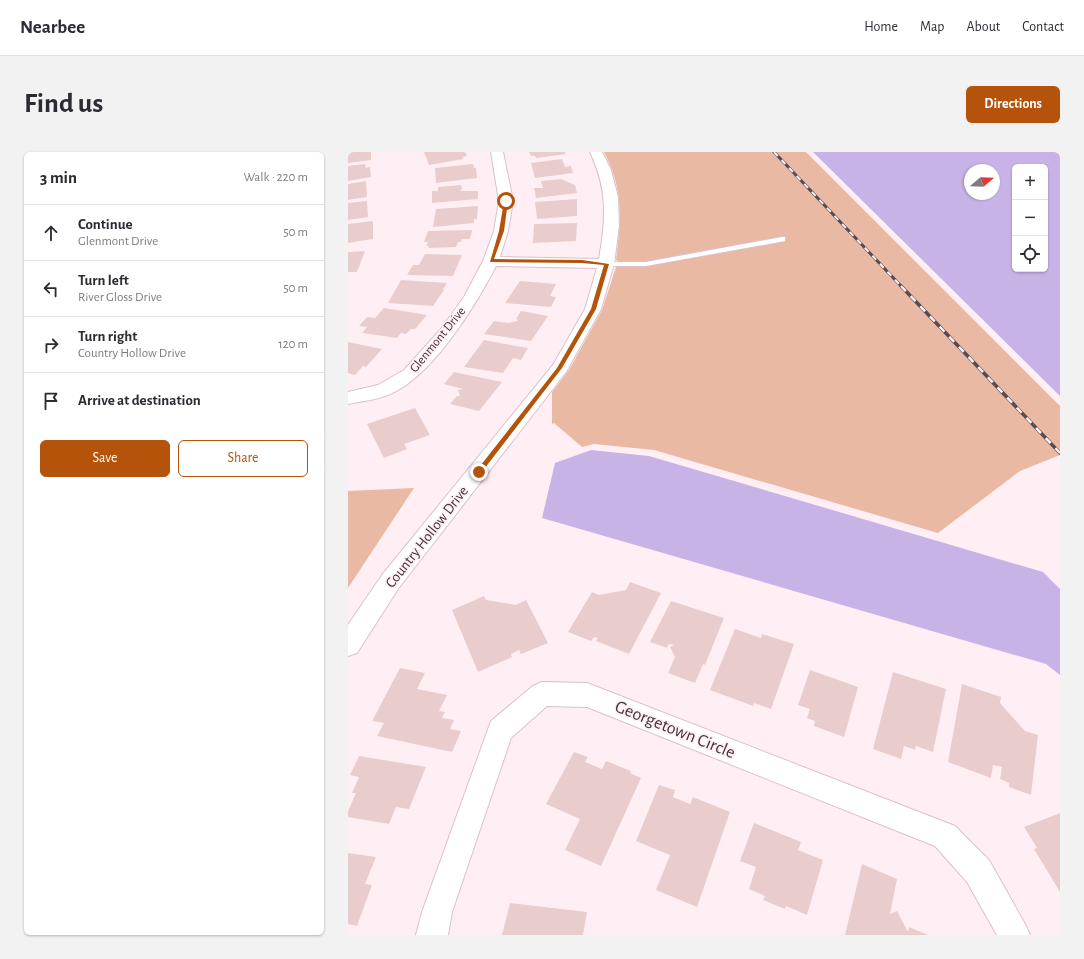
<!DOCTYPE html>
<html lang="en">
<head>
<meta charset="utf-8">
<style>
  :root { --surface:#fff; --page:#f2f2f3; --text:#2b2b33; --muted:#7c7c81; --line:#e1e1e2; --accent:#b45309 }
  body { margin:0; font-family:"Alegreya Sans",sans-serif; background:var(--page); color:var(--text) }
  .controls { position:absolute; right:12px; top:12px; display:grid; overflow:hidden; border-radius:6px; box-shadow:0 1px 3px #0004 }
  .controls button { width:36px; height:36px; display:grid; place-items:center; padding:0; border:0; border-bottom:1px solid var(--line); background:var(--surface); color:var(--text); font:20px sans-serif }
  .compass { position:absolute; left:616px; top:12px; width:36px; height:36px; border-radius:50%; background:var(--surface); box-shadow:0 1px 3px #0004; rotate:71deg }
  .stop { position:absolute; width:12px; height:12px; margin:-9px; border:3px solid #b45309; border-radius:50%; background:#fff }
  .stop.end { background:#b45309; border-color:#fff; box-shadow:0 1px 4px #0008 }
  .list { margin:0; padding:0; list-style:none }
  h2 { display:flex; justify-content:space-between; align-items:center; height:52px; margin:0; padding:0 16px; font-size:17px }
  h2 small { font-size:13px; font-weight:400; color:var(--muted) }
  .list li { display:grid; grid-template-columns:26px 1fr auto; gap:12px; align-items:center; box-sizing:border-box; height:56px; padding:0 16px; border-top:1px solid var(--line) }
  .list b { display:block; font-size:15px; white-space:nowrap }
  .list p { margin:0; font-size:13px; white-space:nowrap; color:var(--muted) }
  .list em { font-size:13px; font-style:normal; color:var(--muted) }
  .actions { display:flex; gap:8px; padding:12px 16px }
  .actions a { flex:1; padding:9px 0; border:1px solid var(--accent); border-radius:6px; text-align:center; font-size:14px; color:var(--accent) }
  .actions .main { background:var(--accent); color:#fff }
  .icon { flex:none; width:22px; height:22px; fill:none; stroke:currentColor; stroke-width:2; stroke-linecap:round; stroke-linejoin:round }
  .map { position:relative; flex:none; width:712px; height:783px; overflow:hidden; border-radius:6px }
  header { display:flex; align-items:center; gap:24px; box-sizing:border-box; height:56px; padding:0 20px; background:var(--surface); border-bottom:1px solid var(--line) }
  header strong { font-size:19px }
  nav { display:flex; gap:22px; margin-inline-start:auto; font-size:14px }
  .intro { display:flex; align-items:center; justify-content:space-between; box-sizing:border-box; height:96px; padding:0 24px }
  h1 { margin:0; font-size:28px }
  .button { padding:10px 18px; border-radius:6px; background:var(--accent); color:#fff; font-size:14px; font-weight:700 }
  main { display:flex; gap:24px; padding:0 24px }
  aside { flex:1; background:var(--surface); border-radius:6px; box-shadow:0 1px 3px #0004 }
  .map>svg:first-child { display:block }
</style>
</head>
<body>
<header>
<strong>Nearbee</strong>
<nav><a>Home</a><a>Map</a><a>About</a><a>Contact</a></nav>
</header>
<div class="intro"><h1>Find us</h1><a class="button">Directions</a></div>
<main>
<aside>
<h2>3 min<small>Walk · 220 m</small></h2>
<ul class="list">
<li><svg class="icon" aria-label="ahead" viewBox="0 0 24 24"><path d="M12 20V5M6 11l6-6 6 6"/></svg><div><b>Continue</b><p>Glenmont Drive</p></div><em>50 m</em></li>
<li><svg class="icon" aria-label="left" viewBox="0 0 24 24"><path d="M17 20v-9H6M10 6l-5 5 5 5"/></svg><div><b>Turn left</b><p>River Gloss Drive</p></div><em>50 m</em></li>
<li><svg class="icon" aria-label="right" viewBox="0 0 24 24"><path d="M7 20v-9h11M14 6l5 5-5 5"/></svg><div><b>Turn right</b><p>Country Hollow Drive</p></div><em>120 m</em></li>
<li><svg class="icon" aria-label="arrive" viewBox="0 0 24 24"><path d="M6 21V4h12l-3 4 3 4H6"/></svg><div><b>Arrive at destination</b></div></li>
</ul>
<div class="actions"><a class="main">Save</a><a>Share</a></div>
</aside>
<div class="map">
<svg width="712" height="783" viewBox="0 0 712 783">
  <rect width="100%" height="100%" fill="#ffeff5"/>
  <path fill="#e9b9a3" d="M256,0H458L712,254V303L672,319L590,381L306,298L246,292L234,295L206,271L204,272V240L221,218L254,158L270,109L268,108C273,67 276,38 256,0Z
    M66,336L0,436V339Z"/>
  <path fill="#c8b3e7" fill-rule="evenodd" d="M465,0H712V244ZM667,15H697V117H667ZM622,18H646V42H622Z
    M243,298L301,304L695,420L712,437V523L698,512L194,366L207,311Z"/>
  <path fill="#e8cdcc" d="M0,0H23V8L0,11Z
    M76,0H117L119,4L114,5L116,7L81,13Z
    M181,0H217L218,2L188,6L187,4H183Z
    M214,7L217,15L223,14L225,21L187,26L183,11Z
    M17,12L18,16L22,15L23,25L0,29V14Z
    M125,12L126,16H128L129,26L88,31L87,16Z
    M213,27L227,33L229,41L188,46L186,36H195L193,29Z
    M18,29L19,45L0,48V32Z
    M113,33L114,38H112V39H130V47L84,51V39H90V35Z
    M229,47V64L189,67L187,50Z
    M19,49L20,65L0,68V51Z
    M130,54L129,67H126V71L85,75L88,57Z
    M25,69V87L0,91V72Z
    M229,71L228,89L185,91L186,72Z
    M124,78L122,87H114L113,90H110L108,95L80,96L81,94H78L80,90H76L80,79Z
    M17,99L9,120H0V100Z
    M77,102L114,103L105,124L59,123L65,113H71Z
    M53,128L99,131L95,138H96L85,154L40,151Z
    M172,129L208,132L202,144L208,145L203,155L157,151Z
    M36,156L79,163L67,177H63L58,182L53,181L49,186L14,181L19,175L11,174L19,165L27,166Z
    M173,159L200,164L183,189L136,182L146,169L160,171L169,169L170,168L168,167Z
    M136,188L152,191L180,196L173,208L165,206L155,221L116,215Z
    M0,190L34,197L18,215L15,214L7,223L0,221Z
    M106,220L154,230L131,259L102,252L109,244H112L110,238L115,237L96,232Z
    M67,256L82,283L56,292L59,297L36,306L19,272Z
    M282,430L313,441L281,502L248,489L250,486L246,485L243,489L220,480L244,440L251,443L278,438Z
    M136,444L138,448L168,453L178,448L200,491L173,502L171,498L163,502L164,505L130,520L104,458Z
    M323,449L376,466L357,513L355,512L347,531L320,521L327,505L322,495L326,493L321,492L319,496L302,490Z
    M387,477L413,486L414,482L446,492L423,557L406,551L405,554L362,538Z
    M52,516L77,521L69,537L99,543L91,559L97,560L94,566L106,568L102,577L113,579L104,600L29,584L36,571L24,569Z
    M462,518L510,535L496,585L466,574L467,569L459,566L462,557L450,553Z
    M545,520L598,537L585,600L568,594L567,598L556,594L553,607L525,597Z
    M614,532L653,545L652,551L677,579L690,583L683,643L661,635V631L652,627L654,615L645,613L643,626L600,610Z
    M226,600L240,605L237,610L254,617L258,609L283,619L282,621L293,626L253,714L217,698L232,667L198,652Z
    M11,604L78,615L61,657L48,655L41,672L0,665V659L8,641H4L11,625L2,623Z
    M311,633L327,638L325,645L342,652L345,645L382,660L349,755L308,738L322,703L288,689Z
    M712,661V740L686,697L689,696L676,675Z
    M406,671L453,690L450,698L475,708L459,763L438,754L437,757L415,748L417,744L401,737L408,715L392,709Z
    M0,701L28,705L17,732L24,733L9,774L0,772Z
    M514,712L549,727L542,762L549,759L560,780L561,775L580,783H497Z
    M162,751L239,760L235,783H154Z"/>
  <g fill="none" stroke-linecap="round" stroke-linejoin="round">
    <defs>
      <path id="lane" d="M434,85H437V89L298,114H258L254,112L258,110H298Z"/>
      <path id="street" d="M143,0H155L165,49L160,79L152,105L251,107C258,66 260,38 242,0H254L263,18L270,45L271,74L266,112L253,157L218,220L50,437L9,501L0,504V473L34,423L205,213L237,157L249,116L148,114C128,153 84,225 42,242C29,248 14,249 0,252V240L30,233L56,218L92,178L116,145L135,109L146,79L151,49Z
        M194,530L239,531L607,674L641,708L677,772L682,783H649L619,730L587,694L239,555L199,554L163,586L104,760L100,783H68L74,760L143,569L185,534Z"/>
    </defs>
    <use href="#lane" stroke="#dac1ca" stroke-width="2"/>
    <use href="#street" stroke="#dac1ca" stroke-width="2"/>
    <use href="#lane" fill="#fff" fill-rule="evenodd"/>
    <use href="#street" fill="#fff" fill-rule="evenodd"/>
    <defs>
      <path id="rail-far1" d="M426,0L554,135"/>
      <path id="rail" d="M553,134L712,301"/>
    </defs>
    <use href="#rail-far1" stroke="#574d50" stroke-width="3"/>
    <use href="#rail" stroke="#574d50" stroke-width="3.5"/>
    <use href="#rail-far1" stroke="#ffeff5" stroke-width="2" stroke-dasharray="5.5" stroke-linecap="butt"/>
    <use href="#rail" stroke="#ffeff5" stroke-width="2.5" stroke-dasharray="7" stroke-linecap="butt"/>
  </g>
  <path fill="#b45309" d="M158,48L160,49L156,79L146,107L234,108L261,112L248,157L214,216L133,321L131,322L128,320L129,318L209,216L243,157L256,113L234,111L142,110L151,79L156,49Z"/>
  <g text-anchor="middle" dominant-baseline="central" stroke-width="3.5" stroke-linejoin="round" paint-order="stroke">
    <g font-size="13" fill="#41373a" stroke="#ffeff5">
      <text transform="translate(90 188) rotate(-51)">Glenmont Drive</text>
    </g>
    <g font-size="15" fill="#41373a" stroke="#ffeff5">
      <text transform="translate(79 385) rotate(-52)">Country Hollow Drive</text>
    </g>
    <g font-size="18" fill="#41373a" stroke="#ffeff5">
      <text transform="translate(327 578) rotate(22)">Georgetown Circle</text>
    </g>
  </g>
</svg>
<div class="controls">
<button>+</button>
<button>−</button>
<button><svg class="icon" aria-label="locate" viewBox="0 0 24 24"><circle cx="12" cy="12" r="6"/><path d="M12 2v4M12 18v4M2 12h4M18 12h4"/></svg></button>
</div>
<svg class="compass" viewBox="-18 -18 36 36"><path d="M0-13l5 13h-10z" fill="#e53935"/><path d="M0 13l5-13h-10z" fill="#7c7c81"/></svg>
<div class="stop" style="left:158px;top:49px"></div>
<div class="stop end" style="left:131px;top:320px"></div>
</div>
</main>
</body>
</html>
